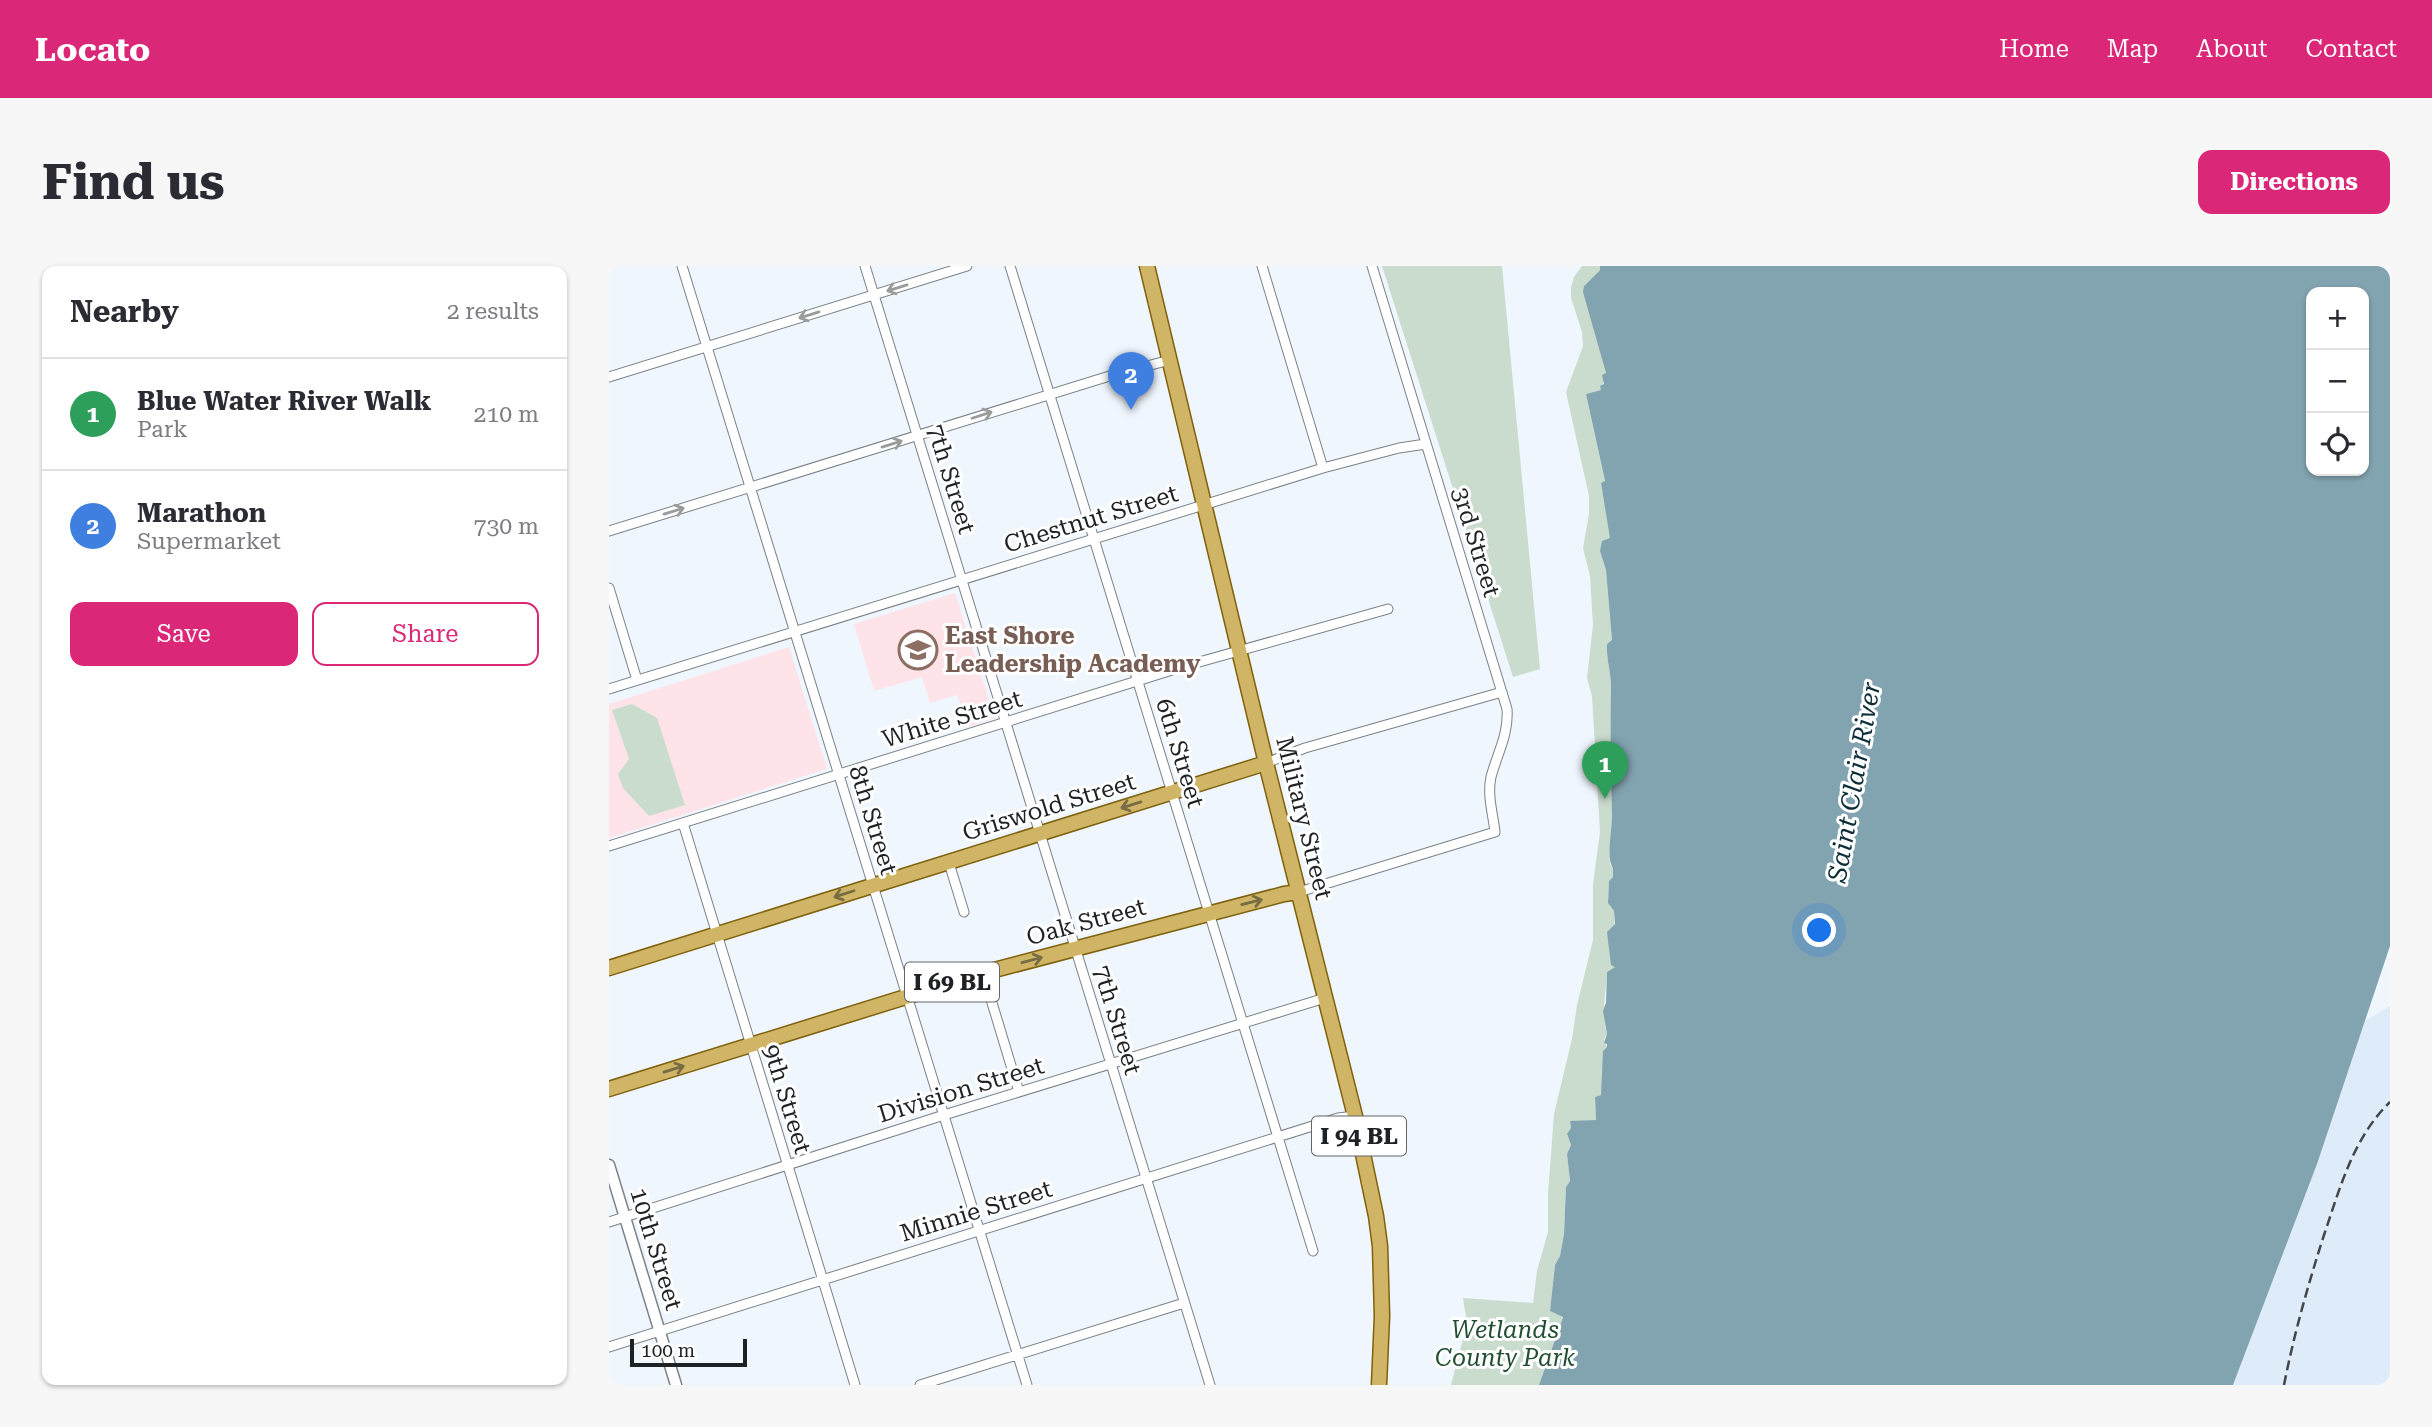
<!DOCTYPE html>
<html lang="en">
<head>
<meta charset="utf-8">
<style>
  :root { --surface:#fff; --page:#f7f7f7; --text:#2b2b33; --muted:#7c7c81; --line:#e1e1e2; --accent:#db2777 }
  body { margin:0; font-family:"Roboto Serif",serif; background:var(--page); color:var(--text) }
  .controls { position:absolute; right:21px; top:21px; display:grid; overflow:hidden; border-radius:14px; box-shadow:0 2px 5px #0004 }
  .controls button { width:63px; height:63px; display:grid; place-items:center; padding:0; border:0; border-bottom:2px solid var(--line); background:var(--surface); color:var(--text); font:35px sans-serif }
  .scale { position:absolute; left:21px; bottom:18px; width:117px; box-sizing:border-box; padding-left:7px; border:4px solid #1f2224; border-top:0; font-size:19px; line-height:24px; white-space:nowrap; color:#1f2224; -webkit-text-stroke:5px #fff; paint-order:stroke }
  .you { position:absolute; left:1211px; top:665px; width:24px; height:24px; margin:-18px; border:5px solid #fff; border-radius:50%; background:#1a73e8; box-shadow:0 0 0 10px #1a73e833 }
  .badge { display:grid; place-items:center; width:46px; height:46px; border-radius:50%; background:var(--accent); color:#fff; font-size:23px; font-weight:700 }
  .pin { position:absolute; translate:-50% -58px; filter:drop-shadow(0 2px 4px #0008) }
  .pin::after { content:''; position:absolute; top:37px; width:24px; height:21px; background:inherit; clip-path:polygon(0 0,100% 0,50% 100%) }
  .list { margin:0; padding:0; list-style:none }
  h2 { display:flex; justify-content:space-between; align-items:center; height:91px; margin:0; padding:0 28px; font-size:30px }
  h2 small { font-size:23px; font-weight:400; color:var(--muted) }
  .list li { display:grid; grid-template-columns:46px 1fr auto; gap:21px; align-items:center; box-sizing:border-box; height:112px; padding:0 28px; border-top:2px solid var(--line) }
  .list b { display:block; font-size:26px; white-space:nowrap }
  .list p { margin:0; font-size:23px; white-space:nowrap; color:var(--muted) }
  .list em { font-size:23px; font-style:normal; color:var(--muted) }
  .actions { display:flex; gap:14px; padding:21px 28px }
  .actions a { flex:1; padding:16px 0; border:2px solid var(--accent); border-radius:14px; text-align:center; font-size:24px; color:var(--accent) }
  .actions .main { background:var(--accent); color:#fff }
  .icon { flex:none; width:38px; height:38px; fill:none; stroke:currentColor; stroke-width:2; stroke-linecap:round; stroke-linejoin:round }
  .map { position:relative; flex:none; width:1781px; height:1119px; overflow:hidden; border-radius:14px }
  header { display:flex; align-items:center; gap:42px; box-sizing:border-box; height:98px; padding:0 35px; background:var(--accent); color:#fff }
  header strong { font-size:33px }
  nav { display:flex; gap:38px; margin-inline-start:auto; font-size:24px }
  .intro { display:flex; align-items:center; justify-content:space-between; box-sizing:border-box; height:168px; padding:0 42px }
  h1 { margin:0; font-size:49px }
  .button { padding:18px 32px; border-radius:14px; background:var(--accent); color:#fff; font-size:24px; font-weight:700 }
  main { display:flex; gap:42px; padding:0 42px }
  aside { flex:1; background:var(--surface); border-radius:14px; box-shadow:0 2px 5px #0004 }
  .map>svg:first-child { display:block }
</style>
</head>
<body>
<header>
<strong>Locato</strong>
<nav><a>Home</a><a>Map</a><a>About</a><a>Contact</a></nav>
</header>
<div class="intro"><h1>Find us</h1><a class="button">Directions</a></div>
<main>
<aside>
<h2>Nearby<small>2 results</small></h2>
<ul class="list">
<li><span class="badge" style="background:#2e9e5b">1</span><div><b>Blue Water River Walk</b><p>Park</p></div><em>210 m</em></li>
<li><span class="badge" style="background:#3f7fe0">2</span><div><b>Marathon</b><p>Supermarket</p></div><em>730 m</em></li>
</ul>
<div class="actions"><a class="main">Save</a><a>Share</a></div>
</aside>
<div class="map">
<svg width="1781" height="1119" viewBox="0 0 1781 1119">
  <rect width="100%" height="100%" fill="#eff6fd"/>
  <path fill="#deebf8" d="M1781,740V1119H1624L1708,898L1756,755Z"/>
  <path fill="#fee3e8" d="M346,327L386,452L359,461L348,429L321,437L313,411L265,425L245,358Z
    M180,381L218,503L0,572V438Z"/>
  <path fill="#c9dccd" d="M773,0H893L931,403L904,411Z
    M973,0H991V4L975,20L997,108L992,124L977,128L996,216L992,217L1002,272L991,285L997,304L1003,374L998,378C997,392 1002,407 1002,421C1001,464 1003,507 1003,551C1003,567 1000,583 1001,599L1004,602V611L1000,615L999,637L1005,645L1006,701L998,706C997,728 992,747 998,768L995,773L998,781L994,785C995,797 994,818 992,829L986,831L987,854L961,856L962,862L958,869L962,879L958,888L961,915L957,921L955,968L951,990L946,999L941,1045L954,1050L930,1119H842L858,1058L854,1032L924,1037L928,1005L939,966V928L945,848L963,773L968,739L984,674V618L991,566L983,430L978,412L984,359L981,310L974,282L980,248V230L957,126L974,80L973,66L962,32V21L965,11Z
    M23,438L48,452L76,539L40,550L14,522L9,508L20,493L3,444Z"/>
  <path fill="#82a3b0" fill-rule="evenodd" d="M991,0H1781V680L1708,898L1624,1119H930L954,1051L941,1045L946,999L951,990L955,968L957,921L961,915L958,888L962,879L958,868L962,862L961,855L987,854L986,831L992,829L994,785L998,781V778L995,777L998,768L994,745L997,737L998,706L1006,701L1002,699L998,666L1006,658L1005,645L999,637L1000,615L1004,611V602C997,593 1003,564 1003,550C1002,507 1001,464 1002,421C1002,406 997,392 998,378L1003,374L997,304L991,285L993,275L1001,272L992,217L996,215L977,128L992,124L991,120L995,118L993,109L997,107L974,26L975,20L991,4ZM1702,26H1755V205H1702Z"/>
  <g fill="none" stroke-linecap="round" stroke-linejoin="round">
    <defs>
      <path id="minor" d="M73,0L418,1119
        M256,0L601,1119
        M401,0L704,985
        M653,0L714,202
        M0,111L358,0
        M0,265L507,108L561,94
        M0,322L28,414
        M0,423L714,202L790,182L817,178
        M657,497L696,482L893,426
        M74,557L246,1119
        M0,580L576,400L779,343
        M340,597L355,646
        M690,626L886,566C884,548 878,529 882,511C888,488 900,468 898,443L763,0
        M374,707L410,826
        M0,956L335,849L716,732
        M0,1081L729,852L746,850
        M311,1119L575,1037"/>
      <path id="tertiary" d="M0,899L67,1119"/>
      <path id="primary" d="M538,0L657,497L746,850L767,950L771,980L773,1050L770,1119
        M0,702L657,497
        M0,823L374,707L675,628L690,626"/>
    </defs>
    <use href="#minor" stroke="#7b8288" stroke-width="11"/>
    <use href="#tertiary" stroke="#7b8288" stroke-width="13"/>
    <use href="#primary" stroke="#7f610d" stroke-width="17"/>
    <use href="#minor" stroke="#fff" stroke-width="9"/>
    <use href="#tertiary" stroke="#fff" stroke-width="10"/>
    <use href="#primary" stroke="#d1b566" stroke-width="14"/>
    <path stroke="#424649" stroke-width="2.5" stroke-dasharray="10 5" stroke-linecap="butt" d="M1675,1119C1685,1068 1699,1019 1715,969C1731,922 1744,872 1781,836"/>
  </g>
  <defs><path id="oneway-shaft" d="M-6 0H5M1.5-3L5.5 0L1.5 3" fill="none" stroke-width="1.6" stroke-linecap="round" stroke-linejoin="round" transform="scale(1.75)"/></defs>
  <g stroke="#9a9c9c">
    <use href="#oneway-shaft" transform="translate(288 22) rotate(163)"/>
    <use href="#oneway-shaft" transform="translate(200 49) rotate(163)"/>
    <use href="#oneway-shaft" transform="translate(373 149) rotate(-18)"/>
    <use href="#oneway-shaft" transform="translate(283 178) rotate(-17)"/>
    <use href="#oneway-shaft" transform="translate(65 245) rotate(-17)"/>
  </g>
  <g stroke="#786c45">
    <use href="#oneway-shaft" transform="translate(522 539) rotate(163)"/>
    <use href="#oneway-shaft" transform="translate(235 628) rotate(162)"/>
    <use href="#oneway-shaft" transform="translate(643 636) rotate(-14)"/>
    <use href="#oneway-shaft" transform="translate(423 694) rotate(-15)"/>
    <use href="#oneway-shaft" transform="translate(65 803) rotate(-17)"/>
  </g>
  <defs>
    <symbol id="school-ring" viewBox="-11 -11 22 22"><circle r="9.5" fill="#fff" stroke="#8d6e63" stroke-width="1.5"/><path d="M0-5L7-2L0 1L-7-2ZM-4 1L0 2.5L4 1V4Q0 6-4 4Z" fill="#8d6e63"/></symbol>
  </defs>
  <g fill-rule="evenodd">
    <use href="#school-ring" x="287" y="362" width="44" height="44"/>
  </g>
  <g text-anchor="middle" dominant-baseline="central" stroke-width="6" stroke-linejoin="round" paint-order="stroke">
    <g fill="#fff" stroke="#626466" stroke-width="2">
      <rect x="296" y="696.5" width="94" height="39" rx="5"/>
      <rect x="703" y="850.5" width="94" height="39" rx="5"/>
    </g>
    <g font-size="23" font-weight="bold" fill="#1f2224">
      <text x="343" y="716">I 69 BL</text>
      <text x="750" y="870">I 94 BL</text>
    </g>
    <g font-size="24" fill="#1f2224" stroke="#fff">
      <text transform="translate(342 213) rotate(73)">7th Street</text>
      <text transform="translate(482 253) rotate(-17)">Chestnut Street</text>
      <text transform="translate(867 276) rotate(73)">3rd Street</text>
      <text transform="translate(343 453) rotate(-17)">White Street</text>
      <text transform="translate(571 487) rotate(73)">6th Street</text>
      <text transform="translate(440 541) rotate(-17)">Griswold Street</text>
      <text transform="translate(695 552) rotate(76)">Military Street</text>
      <text transform="translate(264 554) rotate(73)">8th Street</text>
      <text transform="translate(477 656) rotate(-15)">Oak Street</text>
      <text transform="translate(508 754) rotate(73)">7th Street</text>
      <text transform="translate(352 824) rotate(-17)">Division Street</text>
      <text transform="translate(178 833) rotate(73)">9th Street</text>
      <text transform="translate(367 945) rotate(-17)">Minnie Street</text>
      <text transform="translate(47 983) rotate(73)">10th Street</text>
    </g>
    <g font-size="24" font-weight="bold" fill="#785e54" stroke="#fff" text-anchor="start">
      <text x="336" y="370">East Shore<tspan x="336" dy="28">Leadership Academy</tspan></text>
    </g>
    <g font-size="24" font-style="italic" fill="#224e31" stroke="#fff">
      <text x="896" y="1064">Wetlands<tspan x="896" dy="28">County Park</tspan></text>
    </g>
    <g font-size="26" font-style="italic" fill="#0d2e39" stroke="#fff">
      <text transform="translate(1245 516) rotate(-80)">Saint Clair River</text>
    </g>
  </g>
</svg>
<div class="controls">
<button>+</button>
<button>−</button>
<button><svg class="icon" aria-label="locate" viewBox="0 0 24 24"><circle cx="12" cy="12" r="6"/><path d="M12 2v4M12 18v4M2 12h4M18 12h4"/></svg></button>
</div>
<div class="scale">100 m</div>
<div class="you"></div>
<div class="pin badge" style="left:996px;top:533px;background:#2e9e5b">1</div>
<div class="pin badge" style="left:522px;top:144px;background:#3f7fe0">2</div>
</div>
</main>
</body>
</html>
